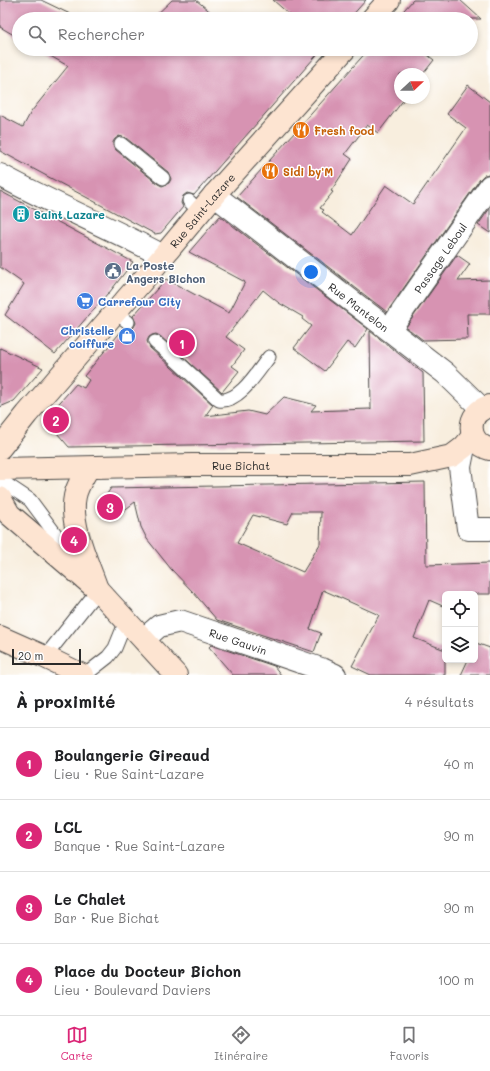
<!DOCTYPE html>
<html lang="fr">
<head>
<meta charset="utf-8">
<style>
  :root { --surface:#fff; --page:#f2f2f2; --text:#202124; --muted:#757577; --line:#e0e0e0; --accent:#db2777 }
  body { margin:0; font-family:Mali,sans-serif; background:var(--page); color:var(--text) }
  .controls { position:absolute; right:12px; bottom:12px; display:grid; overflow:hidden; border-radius:6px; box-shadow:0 2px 6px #0003 }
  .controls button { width:36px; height:36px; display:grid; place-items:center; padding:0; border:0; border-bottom:1px solid var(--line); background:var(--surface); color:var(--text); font:20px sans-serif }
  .compass { position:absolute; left:394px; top:68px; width:36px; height:36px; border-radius:50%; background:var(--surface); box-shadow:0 2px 6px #0003; rotate:68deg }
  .scale { position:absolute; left:12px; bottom:10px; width:69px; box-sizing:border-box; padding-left:4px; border:2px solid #2b2b2b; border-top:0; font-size:11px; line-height:14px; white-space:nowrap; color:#2b2b2b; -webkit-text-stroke:3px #fff; paint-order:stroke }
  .you { position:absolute; left:311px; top:272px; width:14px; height:14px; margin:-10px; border:3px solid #fff; border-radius:50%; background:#1a73e8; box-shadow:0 0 0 6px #1a73e833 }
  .badge { display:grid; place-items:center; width:26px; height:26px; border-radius:50%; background:var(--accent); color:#fff; font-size:13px; font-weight:700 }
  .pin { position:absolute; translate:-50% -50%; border:2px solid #fff; box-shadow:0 1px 4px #0006 }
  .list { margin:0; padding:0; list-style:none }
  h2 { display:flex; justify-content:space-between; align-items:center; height:52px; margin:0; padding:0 16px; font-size:17px }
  h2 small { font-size:13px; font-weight:400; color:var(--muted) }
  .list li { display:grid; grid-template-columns:26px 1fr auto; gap:12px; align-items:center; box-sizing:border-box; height:72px; padding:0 16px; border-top:1px solid var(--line) }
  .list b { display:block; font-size:15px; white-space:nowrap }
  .list p { margin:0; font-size:13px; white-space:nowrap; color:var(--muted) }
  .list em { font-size:13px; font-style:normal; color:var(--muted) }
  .icon { flex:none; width:22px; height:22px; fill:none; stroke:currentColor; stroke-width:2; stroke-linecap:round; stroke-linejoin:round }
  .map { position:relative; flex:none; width:490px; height:675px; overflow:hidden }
  .search { position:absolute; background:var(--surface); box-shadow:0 2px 6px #0003; left:12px; right:12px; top:12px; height:44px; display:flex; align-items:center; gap:10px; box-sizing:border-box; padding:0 14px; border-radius:22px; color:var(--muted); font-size:15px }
  .sheet { height:340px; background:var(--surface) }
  nav { display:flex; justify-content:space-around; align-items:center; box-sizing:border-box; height:56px; border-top:1px solid var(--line); background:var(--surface); font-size:11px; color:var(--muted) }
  nav a { display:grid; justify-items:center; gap:2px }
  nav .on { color:var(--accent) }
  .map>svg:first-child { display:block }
</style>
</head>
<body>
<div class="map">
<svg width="490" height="675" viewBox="0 0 490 675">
  <rect width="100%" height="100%" fill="#fff"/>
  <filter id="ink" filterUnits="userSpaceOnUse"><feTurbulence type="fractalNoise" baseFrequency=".025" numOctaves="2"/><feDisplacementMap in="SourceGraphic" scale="8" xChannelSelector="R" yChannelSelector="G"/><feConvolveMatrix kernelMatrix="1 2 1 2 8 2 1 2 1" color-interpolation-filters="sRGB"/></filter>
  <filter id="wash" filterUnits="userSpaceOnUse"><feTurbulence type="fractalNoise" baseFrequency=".012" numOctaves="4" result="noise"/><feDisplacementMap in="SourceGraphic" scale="16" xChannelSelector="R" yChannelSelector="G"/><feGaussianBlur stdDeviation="0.9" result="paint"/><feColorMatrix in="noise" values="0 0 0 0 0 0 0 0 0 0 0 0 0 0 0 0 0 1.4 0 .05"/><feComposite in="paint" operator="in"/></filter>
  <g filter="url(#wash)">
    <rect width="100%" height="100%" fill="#f8eede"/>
    <g id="blocks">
      <path fill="#d793b2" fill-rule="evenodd" d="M0,0H41L72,15L69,19H19V38L0,27Z
        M172,0H196L219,19H152Z
        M273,0H366L349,19H286L290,15Z
        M413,0H460L481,19H396Z
        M38,49H254L256,51L258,49H322L194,195L187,193L183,196L181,203L183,207L161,233L155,234L0,151V115L23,127L31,112L68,66ZM119,136L126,138L168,172L171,179L169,183L162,186L158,184L116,150L113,146V142L115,139Z
        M369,49H428L425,53L434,60L423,74H400V98H405L378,133L367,125L345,154L352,159L331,191L333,192L320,208L324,210L322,212L352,235L386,185L413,204L466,128L447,114L468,85L490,102V174L484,175L480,179L387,312L237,197Z
        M0,191L133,262L109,293H108L55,354L5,315L24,284L0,267Z
        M490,208V233L478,225Z
        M220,216L368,329L355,348L347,342L325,371L294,348L311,326L302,319L303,317L279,303L263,290L226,337L244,350L232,366L239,371L222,392L160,336L156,334L152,335L149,337L147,341L150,348L213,405L205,416L248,411L265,415L284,397L316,405L311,411L370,409L371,410L370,331L423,373L424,441L69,447L45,419L76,384L84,388L89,380L84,376L123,329L131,330L134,327L136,323L133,316L166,279L229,313L245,282L189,252Z
        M457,255L470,264L458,281L490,280V314H467L468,339L423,340L406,327Z
        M0,348L43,368L14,401L0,407Z
        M425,482L426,565L490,563V594H445V607L429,600L414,638L445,650V675H371L352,666L379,615L323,590L310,629L321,633L314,652L217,620L193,592L171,569L147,539L141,527L135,502L114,518L100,500L107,494L111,488ZM293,512H321L320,544L303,572L237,543L253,515L287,524Z
        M476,643L490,648V675H461L468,660H475Z
        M211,645L274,666L281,675H233L209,647Z"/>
    </g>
  </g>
  <g filter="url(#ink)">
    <use href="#blocks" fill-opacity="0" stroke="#4a4846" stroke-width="1"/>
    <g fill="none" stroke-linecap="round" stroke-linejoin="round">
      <defs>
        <path id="service" d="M121,144L163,178
          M189,201L200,212
          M115,312L128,322
          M155,342L168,353L219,400C239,403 258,371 269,357
          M0,480L30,500L77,563
          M45,657L98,590L94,585
          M85,675L108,657L115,648L126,621"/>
        <g id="minor">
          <path d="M0,175C53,204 109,227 163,256"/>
          <path id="s1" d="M214,195L445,373L482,409"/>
          <path id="s2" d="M390,329L490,186"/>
          <path d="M464,447L460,467L468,529H490"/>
          <path id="s3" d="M144,639L159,626L180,621L324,670L335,675"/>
        </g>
        <g id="secondary">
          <path d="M372,19L389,0"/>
          <path d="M490,406C465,412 466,443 490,449"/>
          <path id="s4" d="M0,448L27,414L150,272L214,195L345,49"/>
          <path d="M88,468C84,476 77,486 75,496C69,524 88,563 97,589"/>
          <path id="s5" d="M0,469L192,465H410L452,456L464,447L473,436"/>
          <path d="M0,498L9,514L98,590L176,675"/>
          <path d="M0,637L45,657L82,675"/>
        </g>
      </defs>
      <use href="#service" stroke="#4a4846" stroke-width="15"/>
      <use href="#minor" stroke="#4a4846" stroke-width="24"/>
      <use href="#secondary" stroke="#4a4846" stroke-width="24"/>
      <use href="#service" stroke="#fff" stroke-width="13"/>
      <use href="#minor" stroke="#fff" stroke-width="22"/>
      <use href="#secondary" stroke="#fde4d1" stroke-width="22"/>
    </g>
  </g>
  <defs>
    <symbol id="restaurant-disc" viewBox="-11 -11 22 22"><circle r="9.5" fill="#e8710a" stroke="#fff"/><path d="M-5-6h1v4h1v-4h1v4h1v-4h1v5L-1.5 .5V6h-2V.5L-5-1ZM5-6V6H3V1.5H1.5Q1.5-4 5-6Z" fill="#fff"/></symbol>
    <symbol id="building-disc" viewBox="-11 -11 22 22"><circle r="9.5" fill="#0f9aa8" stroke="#fff"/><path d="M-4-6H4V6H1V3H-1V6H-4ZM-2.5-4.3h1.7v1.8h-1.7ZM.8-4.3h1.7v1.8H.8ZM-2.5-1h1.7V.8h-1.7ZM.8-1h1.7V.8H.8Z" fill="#fff"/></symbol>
    <symbol id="civic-disc" viewBox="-11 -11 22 22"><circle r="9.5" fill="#5c6f8a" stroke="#fff"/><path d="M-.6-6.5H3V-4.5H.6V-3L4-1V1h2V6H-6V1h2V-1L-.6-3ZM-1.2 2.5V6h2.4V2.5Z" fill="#fff"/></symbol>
    <symbol id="supermarket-disc" viewBox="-11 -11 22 22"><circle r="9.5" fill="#3f7fe0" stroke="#fff"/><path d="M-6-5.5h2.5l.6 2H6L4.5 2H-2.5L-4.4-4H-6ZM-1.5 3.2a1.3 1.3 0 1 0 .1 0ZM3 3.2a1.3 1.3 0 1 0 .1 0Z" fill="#fff"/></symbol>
    <symbol id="shop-disc" viewBox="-11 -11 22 22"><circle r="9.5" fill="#3f7fe0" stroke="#fff"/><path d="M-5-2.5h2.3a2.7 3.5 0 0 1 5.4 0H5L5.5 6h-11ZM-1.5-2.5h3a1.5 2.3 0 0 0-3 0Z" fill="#fff"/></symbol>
  </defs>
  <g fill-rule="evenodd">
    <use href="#restaurant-disc" x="291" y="120" width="20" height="20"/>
    <use href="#restaurant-disc" x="260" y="161" width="20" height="20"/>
    <use href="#building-disc" x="11" y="204" width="20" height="20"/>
    <use href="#civic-disc" x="103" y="261" width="20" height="20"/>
    <use href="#supermarket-disc" x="75" y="291" width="20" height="20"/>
    <use href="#shop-disc" x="117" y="326" width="20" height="20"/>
  </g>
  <g text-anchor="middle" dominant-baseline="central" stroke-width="3" stroke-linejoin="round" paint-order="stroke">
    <g font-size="11" font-weight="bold" fill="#c56008" stroke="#fff" text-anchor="start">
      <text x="314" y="130">Fresh food</text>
      <text x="283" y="171">Sidi by'M</text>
    </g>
    <g font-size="11" fill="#2b2b2b" stroke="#fff">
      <text stroke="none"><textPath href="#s4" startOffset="312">Rue Saint-Lazare</textPath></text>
      <text stroke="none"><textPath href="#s2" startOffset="87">Passage Leboul</textPath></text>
      <text stroke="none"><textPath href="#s1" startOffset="183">Rue Mantelon</textPath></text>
      <text stroke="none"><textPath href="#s5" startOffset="241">Rue Bichat</textPath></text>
      <text stroke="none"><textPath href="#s3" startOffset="103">Rue Gauvin</textPath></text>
    </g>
    <g font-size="11" font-weight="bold" fill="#0d838f" stroke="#fff" text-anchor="start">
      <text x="34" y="214">Saint Lazare</text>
    </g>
    <g font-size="11" font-weight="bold" fill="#4e5e75" stroke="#fff" text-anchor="start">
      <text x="126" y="265">La Poste<tspan x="126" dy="13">Angers Bichon</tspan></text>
    </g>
    <g font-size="11" font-weight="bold" fill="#366cbe" stroke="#fff" text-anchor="start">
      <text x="98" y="301">Carrefour City</text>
      <text x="114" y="330" text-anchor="end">Christelle<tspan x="114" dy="13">coiffure</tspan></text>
    </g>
  </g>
</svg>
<div class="controls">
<button><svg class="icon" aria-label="locate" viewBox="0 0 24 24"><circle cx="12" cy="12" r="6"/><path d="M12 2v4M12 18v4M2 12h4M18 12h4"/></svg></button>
<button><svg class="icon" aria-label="layers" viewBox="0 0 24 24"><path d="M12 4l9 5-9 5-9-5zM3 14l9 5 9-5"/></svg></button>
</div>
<svg class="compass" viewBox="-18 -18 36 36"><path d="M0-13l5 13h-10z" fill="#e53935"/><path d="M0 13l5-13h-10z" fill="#757577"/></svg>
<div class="scale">20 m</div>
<div class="you"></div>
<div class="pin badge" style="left:182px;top:343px">1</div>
<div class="pin badge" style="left:56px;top:420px">2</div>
<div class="pin badge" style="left:110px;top:507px">3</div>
<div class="pin badge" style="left:74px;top:540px">4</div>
<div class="search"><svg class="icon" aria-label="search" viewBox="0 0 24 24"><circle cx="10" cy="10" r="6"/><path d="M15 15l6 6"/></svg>Rechercher</div>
</div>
<section class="sheet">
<h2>À proximité<small>4 résultats</small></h2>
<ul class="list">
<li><span class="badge">1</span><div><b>Boulangerie Gireaud</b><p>Lieu · Rue Saint-Lazare</p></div><em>40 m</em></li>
<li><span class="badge">2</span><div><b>LCL</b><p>Banque · Rue Saint-Lazare</p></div><em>90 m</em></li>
<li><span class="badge">3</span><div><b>Le Chalet</b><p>Bar · Rue Bichat</p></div><em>90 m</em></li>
<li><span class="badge">4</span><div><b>Place du Docteur Bichon</b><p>Lieu · Boulevard Daviers</p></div><em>100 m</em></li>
</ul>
</section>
<nav>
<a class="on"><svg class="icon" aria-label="map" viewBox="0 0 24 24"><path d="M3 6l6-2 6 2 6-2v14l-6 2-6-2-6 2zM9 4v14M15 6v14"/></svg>Carte</a>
<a><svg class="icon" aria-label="directions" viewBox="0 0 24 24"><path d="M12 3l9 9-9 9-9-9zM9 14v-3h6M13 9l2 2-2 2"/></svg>Itinéraire</a>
<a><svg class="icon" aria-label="saved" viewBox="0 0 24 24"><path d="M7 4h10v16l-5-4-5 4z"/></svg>Favoris</a>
</nav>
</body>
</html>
